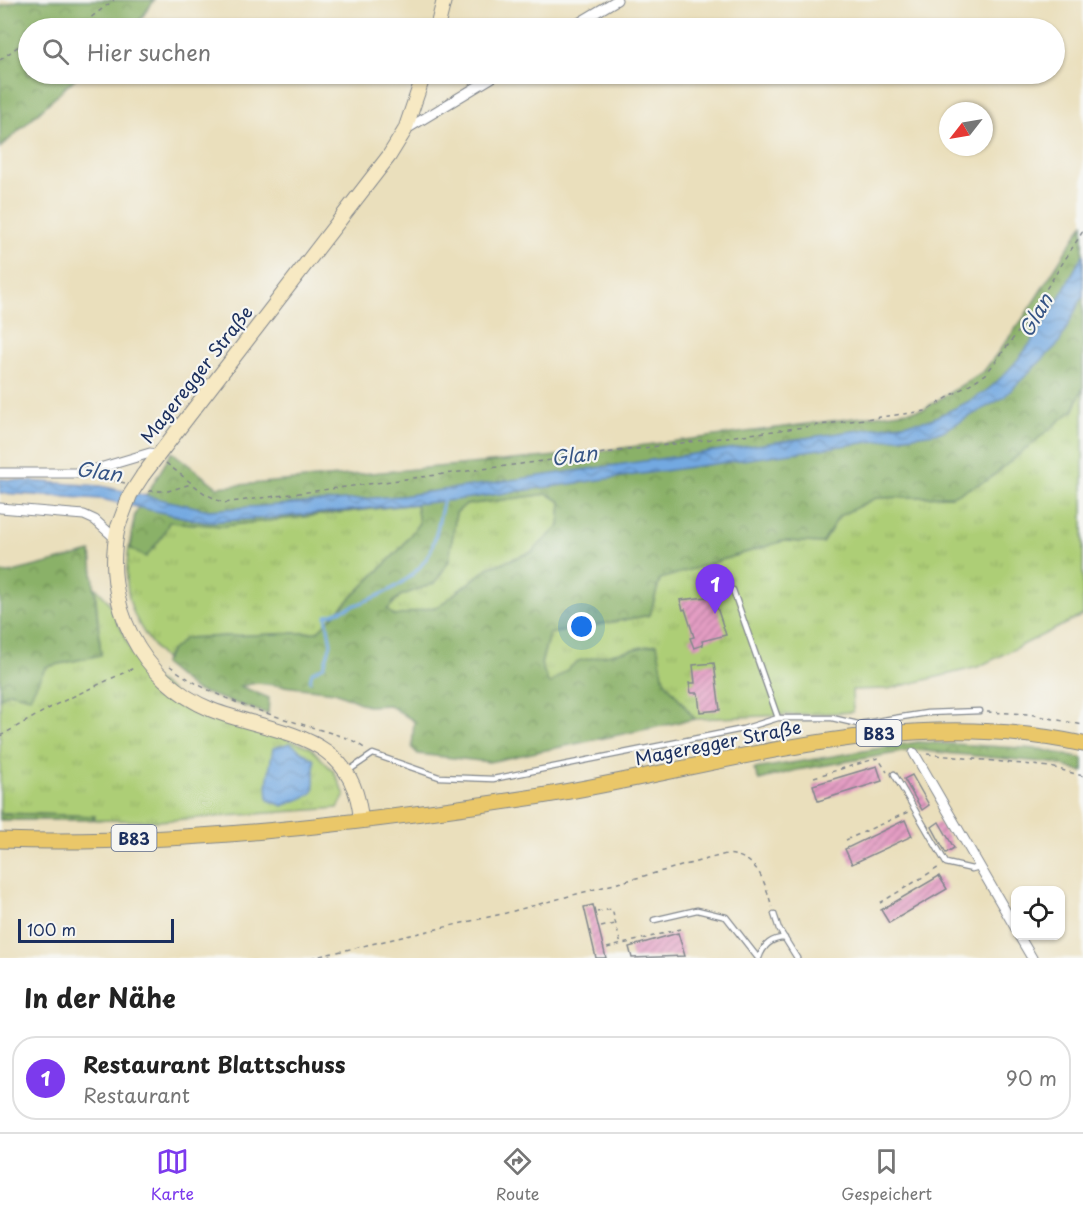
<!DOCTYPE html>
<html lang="de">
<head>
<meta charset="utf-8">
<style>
  :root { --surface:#fff; --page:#f2f2f2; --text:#222; --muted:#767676; --line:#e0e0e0; --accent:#7c3aed }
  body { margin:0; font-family:"Playpen Sans",sans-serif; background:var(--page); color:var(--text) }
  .controls { position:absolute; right:18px; bottom:18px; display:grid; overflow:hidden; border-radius:12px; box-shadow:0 2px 4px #0004 }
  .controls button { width:54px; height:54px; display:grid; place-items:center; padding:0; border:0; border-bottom:2px solid var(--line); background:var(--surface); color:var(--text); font:30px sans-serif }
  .compass { position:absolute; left:939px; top:102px; width:54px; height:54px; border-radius:50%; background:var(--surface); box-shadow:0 2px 4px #0004; rotate:239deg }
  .scale { position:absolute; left:18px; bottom:15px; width:156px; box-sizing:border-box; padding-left:6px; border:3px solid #1b2f5e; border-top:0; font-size:16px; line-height:21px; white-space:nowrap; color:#1b2f5e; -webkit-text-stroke:4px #f6f6f2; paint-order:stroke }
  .you { position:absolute; left:582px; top:627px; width:21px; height:21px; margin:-15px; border:4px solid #fff; border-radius:50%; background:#1a73e8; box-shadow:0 0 0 9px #1a73e833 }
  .badge { display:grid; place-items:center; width:39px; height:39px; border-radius:50%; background:var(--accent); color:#fff; font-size:20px; font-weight:700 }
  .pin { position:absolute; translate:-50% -50px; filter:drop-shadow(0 2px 3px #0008) }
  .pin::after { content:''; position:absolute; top:32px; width:21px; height:18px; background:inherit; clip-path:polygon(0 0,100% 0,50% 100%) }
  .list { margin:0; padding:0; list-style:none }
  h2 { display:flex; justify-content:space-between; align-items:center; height:78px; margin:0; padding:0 24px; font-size:26px }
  h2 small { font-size:20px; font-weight:400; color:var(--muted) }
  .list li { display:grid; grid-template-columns:39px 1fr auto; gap:18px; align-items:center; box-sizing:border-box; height:84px; margin:0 12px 12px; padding:0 12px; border:2px solid var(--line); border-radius:24px }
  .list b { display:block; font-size:22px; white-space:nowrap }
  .list p { margin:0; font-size:20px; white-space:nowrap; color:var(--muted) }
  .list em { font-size:20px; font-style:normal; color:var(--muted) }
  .icon { flex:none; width:33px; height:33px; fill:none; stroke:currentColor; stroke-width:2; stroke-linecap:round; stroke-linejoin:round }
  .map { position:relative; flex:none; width:1083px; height:958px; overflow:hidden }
  .search { position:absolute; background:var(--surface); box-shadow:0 2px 4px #0004; left:18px; right:18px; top:18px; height:66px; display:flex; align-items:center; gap:15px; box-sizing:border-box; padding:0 21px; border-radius:33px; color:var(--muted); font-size:22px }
  .sheet { height:174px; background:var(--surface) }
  nav { display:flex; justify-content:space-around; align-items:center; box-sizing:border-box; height:84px; border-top:2px solid var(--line); background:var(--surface); font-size:16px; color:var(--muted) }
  nav a { display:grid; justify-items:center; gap:3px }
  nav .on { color:var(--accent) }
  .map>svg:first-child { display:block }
</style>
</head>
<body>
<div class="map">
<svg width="1083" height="958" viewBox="0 0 1083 958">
  <defs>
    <pattern id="grass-tufts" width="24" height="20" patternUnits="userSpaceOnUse" patternTransform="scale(1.5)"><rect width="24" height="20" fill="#adce76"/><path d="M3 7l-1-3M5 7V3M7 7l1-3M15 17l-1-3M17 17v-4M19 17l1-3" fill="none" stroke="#94b168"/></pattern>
    <pattern id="forest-crowns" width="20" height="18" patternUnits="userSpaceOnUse" patternTransform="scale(1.5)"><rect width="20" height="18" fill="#8ab167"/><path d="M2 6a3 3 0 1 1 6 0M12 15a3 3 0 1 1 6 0" fill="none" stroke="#709058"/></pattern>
    <pattern id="water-waves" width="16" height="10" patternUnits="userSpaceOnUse" patternTransform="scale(1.5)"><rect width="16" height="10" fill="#73a9e1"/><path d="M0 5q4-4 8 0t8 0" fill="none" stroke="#5e8aba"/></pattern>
    <pattern id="building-hatch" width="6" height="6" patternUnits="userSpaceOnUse" patternTransform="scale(1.5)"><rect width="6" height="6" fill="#e49dc3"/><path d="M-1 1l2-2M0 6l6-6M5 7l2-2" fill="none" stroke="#b880a2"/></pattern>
  </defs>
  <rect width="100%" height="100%" fill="#f6f6f2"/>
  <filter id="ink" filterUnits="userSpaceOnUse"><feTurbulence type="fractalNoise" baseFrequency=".0167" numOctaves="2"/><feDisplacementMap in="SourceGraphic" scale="12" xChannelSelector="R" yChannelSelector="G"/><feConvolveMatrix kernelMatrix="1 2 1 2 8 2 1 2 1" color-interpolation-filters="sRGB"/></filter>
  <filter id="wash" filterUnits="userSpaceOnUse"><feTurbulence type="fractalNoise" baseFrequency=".008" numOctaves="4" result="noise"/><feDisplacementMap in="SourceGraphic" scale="24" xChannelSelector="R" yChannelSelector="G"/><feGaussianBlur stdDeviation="1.35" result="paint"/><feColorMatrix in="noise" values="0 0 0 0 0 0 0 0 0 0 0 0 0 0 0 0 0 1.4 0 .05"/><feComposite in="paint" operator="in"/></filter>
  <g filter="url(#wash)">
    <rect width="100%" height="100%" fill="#eadfbc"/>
    <path fill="url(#grass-tufts)" stroke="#647e6a" stroke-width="1.5" d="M1083,387V615L1077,618L978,667L888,689L852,690L853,712L695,719L664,680L579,661L549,684L541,665L549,633L650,615L660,579L783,541L823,543L839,516L876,498L951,496L1074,410Z
      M548,494L561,502L559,526L532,552L488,568L439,606L395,617L387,610L400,596L435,583L449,561L456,513L465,505Z
      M416,504L419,523L401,548L317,632L186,638L170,652L165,660C119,608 122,580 135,514L130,548L162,537L169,522L223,526Z
      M95,587L108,601L132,652L146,672L192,707L310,747L334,772L345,795L338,808L158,821L94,820V816L0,813V698L46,667L101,655Z"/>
    <path fill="url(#forest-crowns)" stroke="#527062" stroke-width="1.5" fill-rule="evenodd" d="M21,0H154L141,19L130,28H28V74H80L0,148V6Z
      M1083,224V387L1074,409L988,480L952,496L876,498L839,516L823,543L783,541L660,579L650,615L549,634L541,664L549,684L578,661L657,644L664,680L695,719L489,762L418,754L412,748L414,721L389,705L367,706L335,692L257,683L240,686L269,698L268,714L195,690L163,664L170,652L185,638L317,632L401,548L419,523L416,504L223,526L169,522L162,537L146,557L130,548L135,514L172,452L217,487L568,455L924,409L984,371L1022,320ZM548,494L561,502L559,526L532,552L488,568L439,606L395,616L387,610L400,596L435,583L449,561L456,513L465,505Z
      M91,552L101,655L46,667L30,697L9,692L0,698V572L9,573Z
      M918,742L1040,749L1083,759V772L1052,763L914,750L797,770L759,780L754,769Z
      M0,813L95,816L94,820H0Z"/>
    <path fill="url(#water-waves)" stroke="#476ca0" stroke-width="1.5" d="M1083,254V295L1059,343L1003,398L941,432L455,500L270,518L205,522L101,499L0,493V479L101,486L209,510L401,496L930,420C949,410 975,401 991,387C1032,352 1058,301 1083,254Z
      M290,743L314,760V790L310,795L283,806L268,800L267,784L273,748Z"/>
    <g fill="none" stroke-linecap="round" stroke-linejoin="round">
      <path stroke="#73a9e1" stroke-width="3" d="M310,681L312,672L324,666L331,644L326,616C362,602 409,590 429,554C437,539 439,516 444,499"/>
    </g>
    <g id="blocks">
      <path fill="url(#building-hatch)" d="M712,592L726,635L702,641L703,645L694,648L690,638L694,637L685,609L683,610L680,600L707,597Z
        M714,663L720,710L700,712L698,693H691L689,683H695L693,665Z
        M877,766L882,781L818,801L813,785Z
        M912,775L929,805L922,810L904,779Z
        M905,820L912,836L852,864L845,849Z
        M939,822L954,848L946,853L932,827Z
        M939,876L947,889L889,923L881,910Z
        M593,905L606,958H596L584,907Z
        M678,933L685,956L632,958L629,947Z"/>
    </g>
  </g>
  <g filter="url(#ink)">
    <use href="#blocks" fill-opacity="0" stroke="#82878d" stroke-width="1.5"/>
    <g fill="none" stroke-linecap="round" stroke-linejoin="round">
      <defs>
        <path id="lane" d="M733,590L778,718
          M348,771L373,754L439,777L493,779L743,729L778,718H832L858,724L927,713L980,711
          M894,774L946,863L972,869L979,867
          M774,914L779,929L797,958
          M654,920L697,910L726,917L758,958
          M759,958C763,946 771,938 785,938"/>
        <path id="street" d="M570,28L617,0
          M405,130L498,74
          M0,473H83L150,453L157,456
          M0,508L84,515L95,520L116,539
          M914,753L1016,929
          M1019,936L1032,958"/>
        <path id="secondary" d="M437,28L444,0
          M143,475L389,156L405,130L424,74
          M118,527C101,602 140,681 212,710C277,735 354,731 361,820"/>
        <path id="primary" d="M0,840C180,846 363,823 541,796C722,767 899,703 1083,744"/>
      </defs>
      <use href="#lane" stroke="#82878d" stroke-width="7"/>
      <use href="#street" stroke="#82878d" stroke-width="11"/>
      <use href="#secondary" stroke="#82878d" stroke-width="16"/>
      <use href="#primary" stroke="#82878d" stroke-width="17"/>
      <path stroke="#82878d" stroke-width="1.5" stroke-dasharray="4.5 4.5" stroke-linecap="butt" d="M77,28L114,0
        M0,60L20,45L28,46
        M166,463L204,493L223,503L926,411L986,374L1024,324L1083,231
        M103,478L125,483
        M149,491H168L191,484
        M170,666C218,704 292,720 350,739L366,749
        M987,712L1029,714L1083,725
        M0,736L55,705L136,667
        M927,754L1051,767L1083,776
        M814,777L878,758L887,772
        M846,840L908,812
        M880,903L941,866
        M597,912L612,909L621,945
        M601,927L615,924
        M607,948L681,929
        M311,958L506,913L726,854C758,856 764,880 772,907"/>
      <use href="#lane" stroke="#fff" stroke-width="4.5"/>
      <use href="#street" stroke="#fff" stroke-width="9"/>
      <use href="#secondary" stroke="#f7e9c3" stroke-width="14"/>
      <use href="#primary" stroke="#eac769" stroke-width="15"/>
      <defs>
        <path id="secondary-bridge" d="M118,527L130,495L143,475"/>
      </defs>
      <use href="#secondary-bridge" stroke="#82878d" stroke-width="16" stroke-linecap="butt"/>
      <use href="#secondary-bridge" stroke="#f7e9c3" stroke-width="14"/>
    </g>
  </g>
  <g text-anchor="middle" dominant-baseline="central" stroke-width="4.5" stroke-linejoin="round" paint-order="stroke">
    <g fill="#f6f6f2" stroke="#5d6b8a" stroke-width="1.5">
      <rect x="856.5" y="720" width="45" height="26" rx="4.5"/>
      <rect x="111.5" y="825" width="45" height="26" rx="4.5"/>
    </g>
    <g font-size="16" font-weight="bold" fill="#1b2f5e">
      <text x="879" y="733">B83</text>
      <text x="134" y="838">B83</text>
    </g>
    <g font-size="18" fill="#1b2f5e" stroke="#f6f6f2">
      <text transform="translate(196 374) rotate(-52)">Mageregger Straße</text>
      <text transform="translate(718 742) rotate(-11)">Mageregger Straße</text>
    </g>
    <g font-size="20" font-style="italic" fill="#355485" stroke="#f6f6f2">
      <text transform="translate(1035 315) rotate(-60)">Glan</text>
      <text transform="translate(574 455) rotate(-8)">Glan</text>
      <text transform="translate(99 471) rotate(8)">Glan</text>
    </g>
  </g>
</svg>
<div class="controls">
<button><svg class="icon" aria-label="locate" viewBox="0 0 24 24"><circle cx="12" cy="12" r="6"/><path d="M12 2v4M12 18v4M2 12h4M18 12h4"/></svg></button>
</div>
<svg class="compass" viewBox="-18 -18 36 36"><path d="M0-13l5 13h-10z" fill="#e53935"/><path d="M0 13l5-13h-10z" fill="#767676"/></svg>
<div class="scale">100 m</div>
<div class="you"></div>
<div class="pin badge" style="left:715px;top:614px">1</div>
<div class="search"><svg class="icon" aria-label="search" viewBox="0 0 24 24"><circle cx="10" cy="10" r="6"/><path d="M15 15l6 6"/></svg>Hier suchen</div>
</div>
<section class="sheet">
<h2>In der Nähe<small></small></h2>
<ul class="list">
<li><span class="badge">1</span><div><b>Restaurant Blattschuss</b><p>Restaurant</p></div><em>90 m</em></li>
</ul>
</section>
<nav>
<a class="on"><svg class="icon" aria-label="map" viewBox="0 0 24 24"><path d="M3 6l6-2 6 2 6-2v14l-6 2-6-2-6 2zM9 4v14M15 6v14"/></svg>Karte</a>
<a><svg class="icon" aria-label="directions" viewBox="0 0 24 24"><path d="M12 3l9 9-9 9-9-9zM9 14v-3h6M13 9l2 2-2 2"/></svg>Route</a>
<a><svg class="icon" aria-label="saved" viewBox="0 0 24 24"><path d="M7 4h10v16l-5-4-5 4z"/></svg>Gespeichert</a>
</nav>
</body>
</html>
